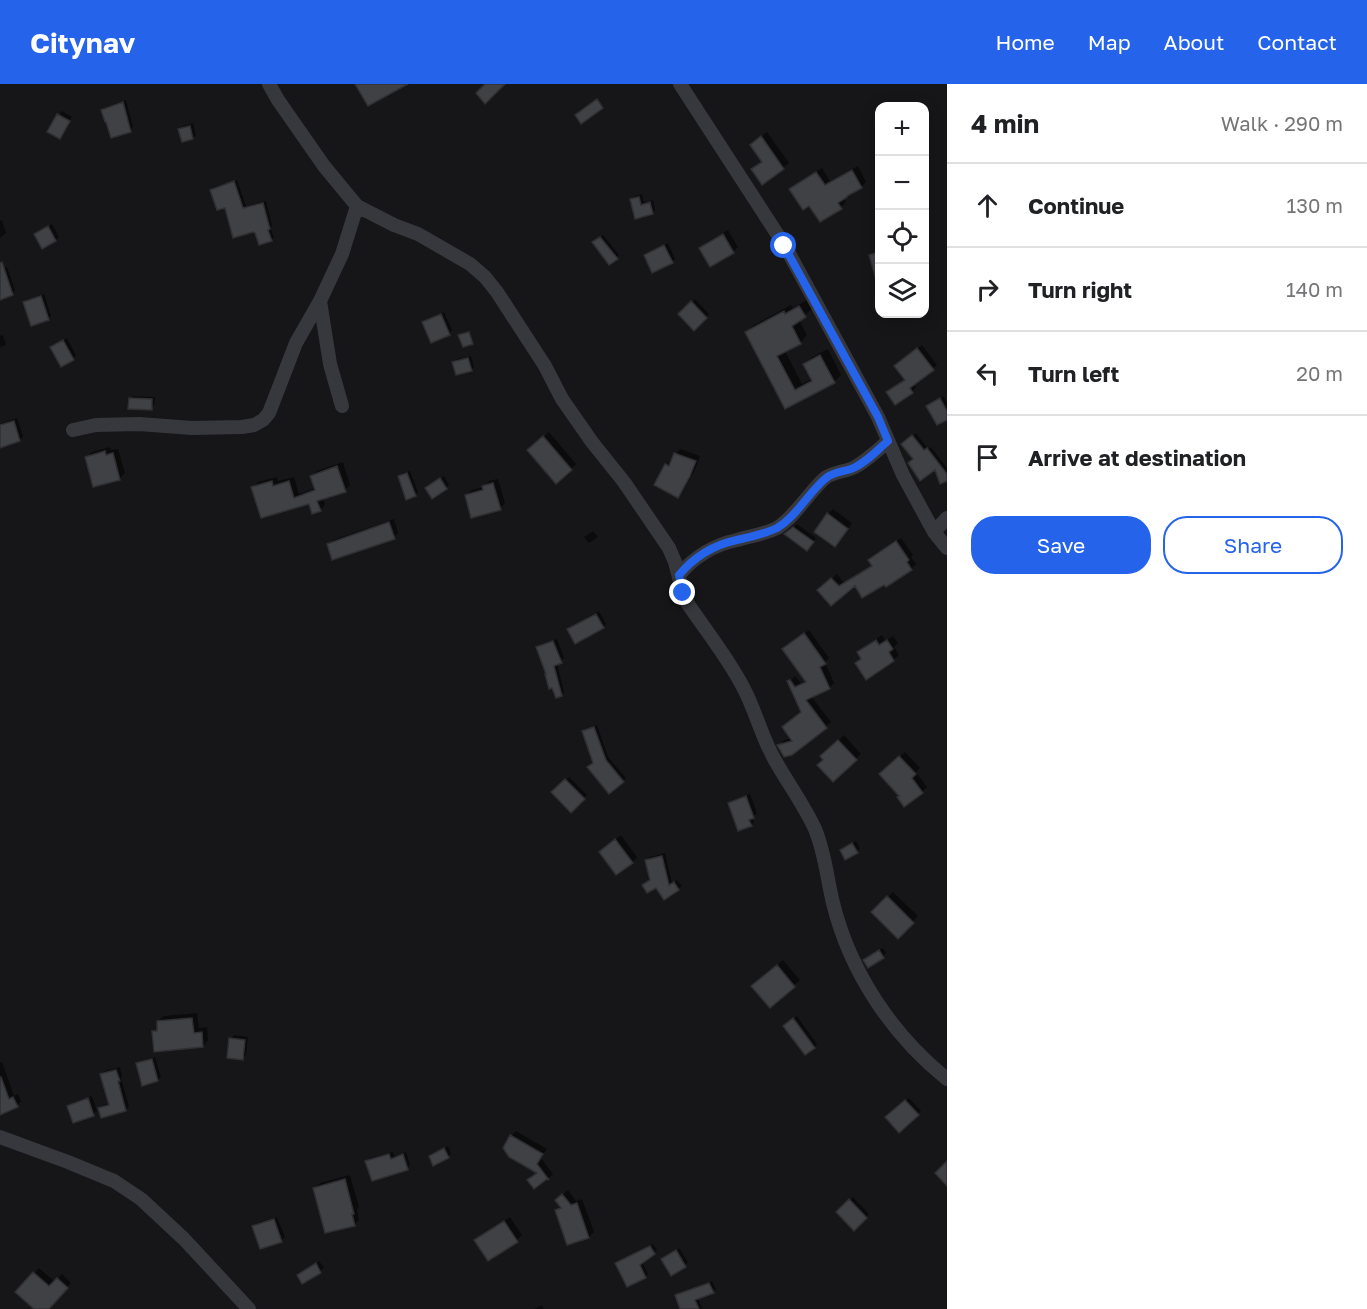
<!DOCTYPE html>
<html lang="en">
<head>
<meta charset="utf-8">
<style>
  :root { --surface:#fff; --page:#f2f2f2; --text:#202124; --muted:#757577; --line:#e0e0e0; --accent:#2563eb }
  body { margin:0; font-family:"Golos Text",sans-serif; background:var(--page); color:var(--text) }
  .controls { position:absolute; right:18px; top:18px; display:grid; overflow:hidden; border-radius:12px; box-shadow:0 3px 15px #0003 }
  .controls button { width:54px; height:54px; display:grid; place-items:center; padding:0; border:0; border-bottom:2px solid var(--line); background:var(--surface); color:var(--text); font:30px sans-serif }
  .stop { position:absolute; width:18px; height:18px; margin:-14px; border:4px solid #2563eb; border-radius:50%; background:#fff }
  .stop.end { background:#2563eb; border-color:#fff; box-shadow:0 2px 6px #0008 }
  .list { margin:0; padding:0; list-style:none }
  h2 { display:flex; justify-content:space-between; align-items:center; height:78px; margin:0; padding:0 24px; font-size:26px }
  h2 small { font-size:20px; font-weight:400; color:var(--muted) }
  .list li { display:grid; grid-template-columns:39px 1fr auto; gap:18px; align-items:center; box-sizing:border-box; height:84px; padding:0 24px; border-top:2px solid var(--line) }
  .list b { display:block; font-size:22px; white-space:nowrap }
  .list em { font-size:20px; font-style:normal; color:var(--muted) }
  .actions { display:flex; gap:12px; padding:18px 24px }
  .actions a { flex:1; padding:14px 0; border:2px solid var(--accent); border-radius:24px; text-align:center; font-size:21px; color:var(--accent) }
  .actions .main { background:var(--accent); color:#fff }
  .icon { flex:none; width:33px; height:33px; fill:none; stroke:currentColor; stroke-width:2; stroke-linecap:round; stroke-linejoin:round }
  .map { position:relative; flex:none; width:947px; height:1225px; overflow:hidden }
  header { display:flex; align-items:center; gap:36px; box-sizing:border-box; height:84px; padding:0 30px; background:var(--accent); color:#fff }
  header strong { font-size:28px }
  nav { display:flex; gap:33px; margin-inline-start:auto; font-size:21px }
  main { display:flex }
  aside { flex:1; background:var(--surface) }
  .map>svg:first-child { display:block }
</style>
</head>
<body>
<header>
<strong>Citynav</strong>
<nav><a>Home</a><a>Map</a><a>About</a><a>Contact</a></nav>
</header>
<main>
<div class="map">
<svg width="947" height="1225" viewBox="0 0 947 1225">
  <rect width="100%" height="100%" fill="#161618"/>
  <path fill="#0007" d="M126,16L133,43L130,47L102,26L106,23Z
    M62,27L72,33L62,50L49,47Z
    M193,39L196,51L193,54L180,45L183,42Z
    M767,48L789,79L762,99L753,85L763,77L757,56Z
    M858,82L866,98L861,103L843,114L846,118L841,123L810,120L791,105L796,100L822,84L830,97Z
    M237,96L246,122L266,117L272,141L270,143L274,153L271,156L256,147L226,122L212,106L214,103Z
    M642,110L644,118L653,116L655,126L652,129L632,115L635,112Z
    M2,136L6,149L0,154V137Z
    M52,140L59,153L56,156L36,150Z
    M728,146L738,163L733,168L701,164L706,159Z
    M603,151L619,171L617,173L596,156Z
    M668,159L675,175L672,178L645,171L649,168Z
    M7,183L15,206L12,210L0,211V185Z
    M44,210L51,232L48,235L25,219L28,216Z
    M695,215L709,230L694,244L680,230Z
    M807,216L812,225L799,236L807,251L800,259L785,267L802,300L812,295L804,280L812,273L828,265L841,291L834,298L786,323L747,248L754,241L791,221L793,224Z
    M444,228L452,246L449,250L424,238L427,235Z
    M3,251L6,261L0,263V252Z
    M67,254L76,271L73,275L52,263Z
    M922,261L937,281L914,299L916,303L912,308L893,304L906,295L901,277Z
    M471,272L474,283L471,286L454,279L457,275Z
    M133,312L155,313L154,321L151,325L130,315Z
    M943,312L947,318V334L928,322Z
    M17,334L23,352L20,356L1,362L0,340Z
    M549,348L576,380L571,385L534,361Z
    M916,349L928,365L931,363L947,384V396L936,383L914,375L905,357Z
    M110,363L111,366L118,365L125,389L119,395L87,373L92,368Z
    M680,365L700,372L695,386L683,407L678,412L667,381Z
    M343,378L350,401L345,406L323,414L325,421L320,426L310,418L262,433L253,403L258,398L277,393L278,397L294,393L299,410L316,404L312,392L317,387Z
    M410,387L418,408L415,411L399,393L403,389Z
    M444,392L449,401L446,404L430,401Z
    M498,395L505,419L500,425L466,411L472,406L484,403L489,397Z
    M833,425L852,439L840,456L828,430Z
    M394,435L398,449L394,453L329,461L333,456Z
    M797,440L816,454L810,462L790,447Z
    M593,447L598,453L589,459L584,453Z
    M901,454L913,471L911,473L916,480L911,485L886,501L884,499L855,500L832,520L824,502L837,490L844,499L873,481L870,476L874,472Z
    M599,527L606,540L603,543L569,546L572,542Z
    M809,546L829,574L825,578L834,599L829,604L811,612L831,638L792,670L779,661L784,656L792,654L802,628L789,598L795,592L801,599L807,596L789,561Z
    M882,551L885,557L893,552L898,559L894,563L899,571L893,576L862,574L858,568L864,563Z
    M557,555L564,574L557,579L564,608L561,611L538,564L541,560Z
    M597,641L608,673L626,694L609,708L594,679L584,648L587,645Z
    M844,651L861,670L833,696L825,676L822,672Z
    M905,668L920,684L916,688L927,703L922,708L901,712L881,690Z
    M569,693L587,711L571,726L553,708Z
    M750,710L757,729L752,733L754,738L751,741L729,719L733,716Z
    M621,751L637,773L632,778L606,762Z
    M856,757L860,764L857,768L842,766Z
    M665,769L672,799L677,796L682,802L664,814L651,796L646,776L650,773Z
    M893,808L918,832L898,853L873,828Z
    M883,864L886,869L883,873H868Z
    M783,876L800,896L770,922L759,897Z
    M197,929L199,944L207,943L208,956L203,962L154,948L159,943L158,937L164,932Z
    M797,932L817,960L814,963L788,939Z
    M234,951L248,953L246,971L242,974L231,955Z
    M155,973L161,993L157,996L138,980L141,977Z
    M2,978L14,1012L18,1010L21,1017L17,1022L0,1029V979Z
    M120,983L122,992L121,994L129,1022L126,1026L100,1025L103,1021L110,1019L102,990L105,987Z
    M92,1012L97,1027L93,1030L69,1022L72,1019Z
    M909,1014L921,1027L900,1047L888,1034Z
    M516,1047L547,1065L541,1074L553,1090L549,1094L547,1093L534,1103L539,1088L511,1052Z
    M448,1062L451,1069L448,1073H431L434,1069Z
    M393,1068L394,1072L406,1068L410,1081L407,1084L367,1078L370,1074Z
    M350,1091L359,1123L357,1125L359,1136L354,1141L314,1104L320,1099Z
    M568,1106L576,1117L582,1115L594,1148L589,1153L557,1127L562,1122V1111Z
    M853,1113L869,1130L854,1145L838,1128Z
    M277,1133L285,1153L281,1157L254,1143L257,1139Z
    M510,1133L522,1151L517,1156H476L481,1151Z
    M653,1160L657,1166L642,1178L648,1190L645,1193L617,1179L620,1176Z
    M679,1164L688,1178L685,1182L666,1172Z
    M319,1177L324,1184L303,1198L302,1188Z
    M39,1184L55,1198L62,1190L71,1199L50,1223L52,1225H36L17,1208Z
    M712,1197L716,1205L713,1207L698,1214L702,1224L701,1225H682L677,1211L680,1209Z
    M542,1221L544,1225H534Z"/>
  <path fill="#404145" stroke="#303034" stroke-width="1.5" d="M355,0H408L368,22Z
    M485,0H505L485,20L476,9Z
    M597,15L603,24L581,40L575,31Z
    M123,18L131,48L111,54L106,38H105L101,26Z
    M57,30L70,37L60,55L47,48Z
    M190,42L193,55L182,58L178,45Z
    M761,52L784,85L762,101L751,85L762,78L750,61Z
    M852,86L862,104L847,112V113L838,119L842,125L820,138L809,122L803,126L789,105L816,88L825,101Z
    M234,97L243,124L263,119L270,145L268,146L272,157L259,161L255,149L253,148L233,154L225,124L217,126L210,106Z
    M639,113L641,121L650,118L653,130L635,135L630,115Z
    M48,142L56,157L42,165L34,150Z
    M723,150L734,169L710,183L699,164Z
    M600,153L618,175L609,181L592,158Z
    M664,161L673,179L652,189L644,171Z
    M879,168V198L877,199L869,171Z
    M2,178L13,211L0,216V179Z
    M41,212L49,236L31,242L23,218Z
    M691,217L707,234L694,247L678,230Z
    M799,222L806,233L792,242L801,260L777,272L795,306L812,297L803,280L820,271L835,299L785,325L745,248L784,227L785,230Z
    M441,230L450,251L431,259L422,238Z
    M469,248L473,260L463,263L458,251Z
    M63,256L74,276L61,283L50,263Z
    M917,264L934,286L910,304L913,309L895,321L886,308L905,296L894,282Z
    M468,274L472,287L456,291L452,278Z
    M129,314L152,315V326L128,325Z
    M940,314L947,327V336L937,341L926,322Z
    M14,337L20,357L0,364V341Z
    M912,351L924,366L927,364L947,390V397L940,400L935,386L920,397L908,379L913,375L901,360Z
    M543,352L572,386L556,400L527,366Z
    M105,367L106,371L113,369L120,396L93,403L85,373Z
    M674,369L696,377L690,392L678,414L654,401L665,380L669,382Z
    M337,382L346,408L317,417L321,427L312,430L309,420L261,434L251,403L272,397L273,402L289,397L294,414L315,406L310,392Z
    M407,389L416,412L406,416L398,392Z
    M440,394L447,405L432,415L425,404Z
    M493,399L501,426L471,434L465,411L483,406L482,402Z
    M827,429L848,445L835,463L814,448Z
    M389,438L395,455L332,476L327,460Z
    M793,443L814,458L807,467L784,450Z
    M896,457L909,476L907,478L912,486L886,503L884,501L862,514L855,502L831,522L817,506L831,494L839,502L872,482L868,476Z
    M596,530L604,544L575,560L567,545Z
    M804,549L826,580L820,583L830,605L806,616L827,644L792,671L784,673L777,661L792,657L782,643L801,628L787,597L790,596L795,603L806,598L782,565Z
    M876,556L879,561L887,556L893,565L889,568L894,577L866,596L855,579L861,575L857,568Z
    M553,557L562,579L554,582L562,612L556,614L552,604L549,605L545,590H546L536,563Z
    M594,643L606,676L624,698L609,710L587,683L593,679L582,647Z
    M838,656L857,676L833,698L817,681L823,676L820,672Z
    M899,672L916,690L912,694L923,709L904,723L897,713L899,712L879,690Z
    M565,695L585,715L571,729L551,708Z
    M746,712L754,734L749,736L752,742L738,747L728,719Z
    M615,755L633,779L616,791L599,768Z
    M852,759L858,769L845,776L840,766Z
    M662,772L669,801L674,798L679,806L664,816L656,804L647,809L642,801L650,796L645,776Z
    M887,812L914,839L898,855L871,828Z
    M879,866L884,874L868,884L863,876Z
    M777,881L795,903L770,924L751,902Z
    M192,934L194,949L202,948L203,963L154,968L152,947H157V937Z
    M793,934L815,964L805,971L783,942Z
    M229,954L245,956L243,976L227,974Z
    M152,975L158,997L142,1002L136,979Z
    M116,986L120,997H118L126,1027L101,1034L98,1024L109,1021L100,990Z
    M1,993L9,1015L13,1013L18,1023L0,1031V994Z
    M88,1014L94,1032L73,1039L67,1022Z
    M905,1016L919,1031L899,1049L885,1033Z
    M510,1051L543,1070L537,1080L549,1096L547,1095L534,1105L527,1096L537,1089L509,1073L503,1064Z
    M444,1064L449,1074L433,1082L429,1072Z
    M389,1070L391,1075L403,1070L408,1086L372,1097L365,1077Z
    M947,1077V1102L935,1089Z
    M345,1095L354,1130H352L355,1142L325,1149L313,1104Z
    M562,1110L571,1121L577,1119L589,1154L567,1161L555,1126L561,1124L555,1116Z
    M849,1115L867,1134L854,1147L836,1128Z
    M274,1135L282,1158L260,1165L252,1142Z
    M504,1137L518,1158L488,1177L474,1156Z
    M650,1162L655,1170L640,1181L646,1194L627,1203L615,1179Z
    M676,1166L686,1183L671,1192L661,1175Z
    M316,1179L321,1189L302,1200L297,1191Z
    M33,1188L49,1202L57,1194L68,1204L49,1225H34L15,1208Z
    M709,1199L714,1209L695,1216L699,1225H680L675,1211Z"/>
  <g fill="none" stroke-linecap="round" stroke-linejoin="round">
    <path stroke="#37383d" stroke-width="14" d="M269,0L278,16L324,82L357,122L394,141L418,150L470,180L485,193L497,208L545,282L562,315L592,358L624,398L669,464L675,478L683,509L688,520C707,548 728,574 743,603C756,627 762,655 776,678C789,701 804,721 815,745C825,769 827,794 833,819C850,888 892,951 947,995
      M680,0L785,162L878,333L903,391L934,448L947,464
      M320,217L330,280L342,322
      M73,346L96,341L139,340L192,344L242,343L254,341L263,336L269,329L296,259L320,217L342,170L357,122
      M934,448L947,434
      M679,491C694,473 713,461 737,456C750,452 765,450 777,444C796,432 808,409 825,394C835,387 846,388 855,383C867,376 878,366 888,357
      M0,1053L68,1078L114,1097L141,1115L184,1155L249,1225"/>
  </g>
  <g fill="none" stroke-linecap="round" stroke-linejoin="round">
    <path stroke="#2563eb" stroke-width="8" d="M683,509L679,491C694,473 713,461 737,456C750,453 765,450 777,444C797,432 808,409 826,394C834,388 842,388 851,385C865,380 877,366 888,357L878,333L784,162"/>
  </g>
</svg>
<div class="controls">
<button>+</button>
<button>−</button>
<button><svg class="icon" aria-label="locate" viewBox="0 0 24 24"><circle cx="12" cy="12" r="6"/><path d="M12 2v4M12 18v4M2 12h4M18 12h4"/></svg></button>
<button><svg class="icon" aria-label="layers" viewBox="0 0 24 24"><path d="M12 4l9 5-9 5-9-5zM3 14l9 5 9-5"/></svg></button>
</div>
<div class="stop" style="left:784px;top:162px"></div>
<div class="stop end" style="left:683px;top:509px"></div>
</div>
<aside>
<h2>4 min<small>Walk · 290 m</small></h2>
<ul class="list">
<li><svg class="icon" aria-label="ahead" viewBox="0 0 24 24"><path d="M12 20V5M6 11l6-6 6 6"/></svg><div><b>Continue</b></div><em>130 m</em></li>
<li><svg class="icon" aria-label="right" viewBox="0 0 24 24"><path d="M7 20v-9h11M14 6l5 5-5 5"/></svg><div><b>Turn right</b></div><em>140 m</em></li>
<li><svg class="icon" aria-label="left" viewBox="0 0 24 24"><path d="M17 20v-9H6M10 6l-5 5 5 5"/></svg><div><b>Turn left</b></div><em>20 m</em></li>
<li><svg class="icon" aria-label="arrive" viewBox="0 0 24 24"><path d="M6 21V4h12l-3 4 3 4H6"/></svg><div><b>Arrive at destination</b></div></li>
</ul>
<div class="actions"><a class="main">Save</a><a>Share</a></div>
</aside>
</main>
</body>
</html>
